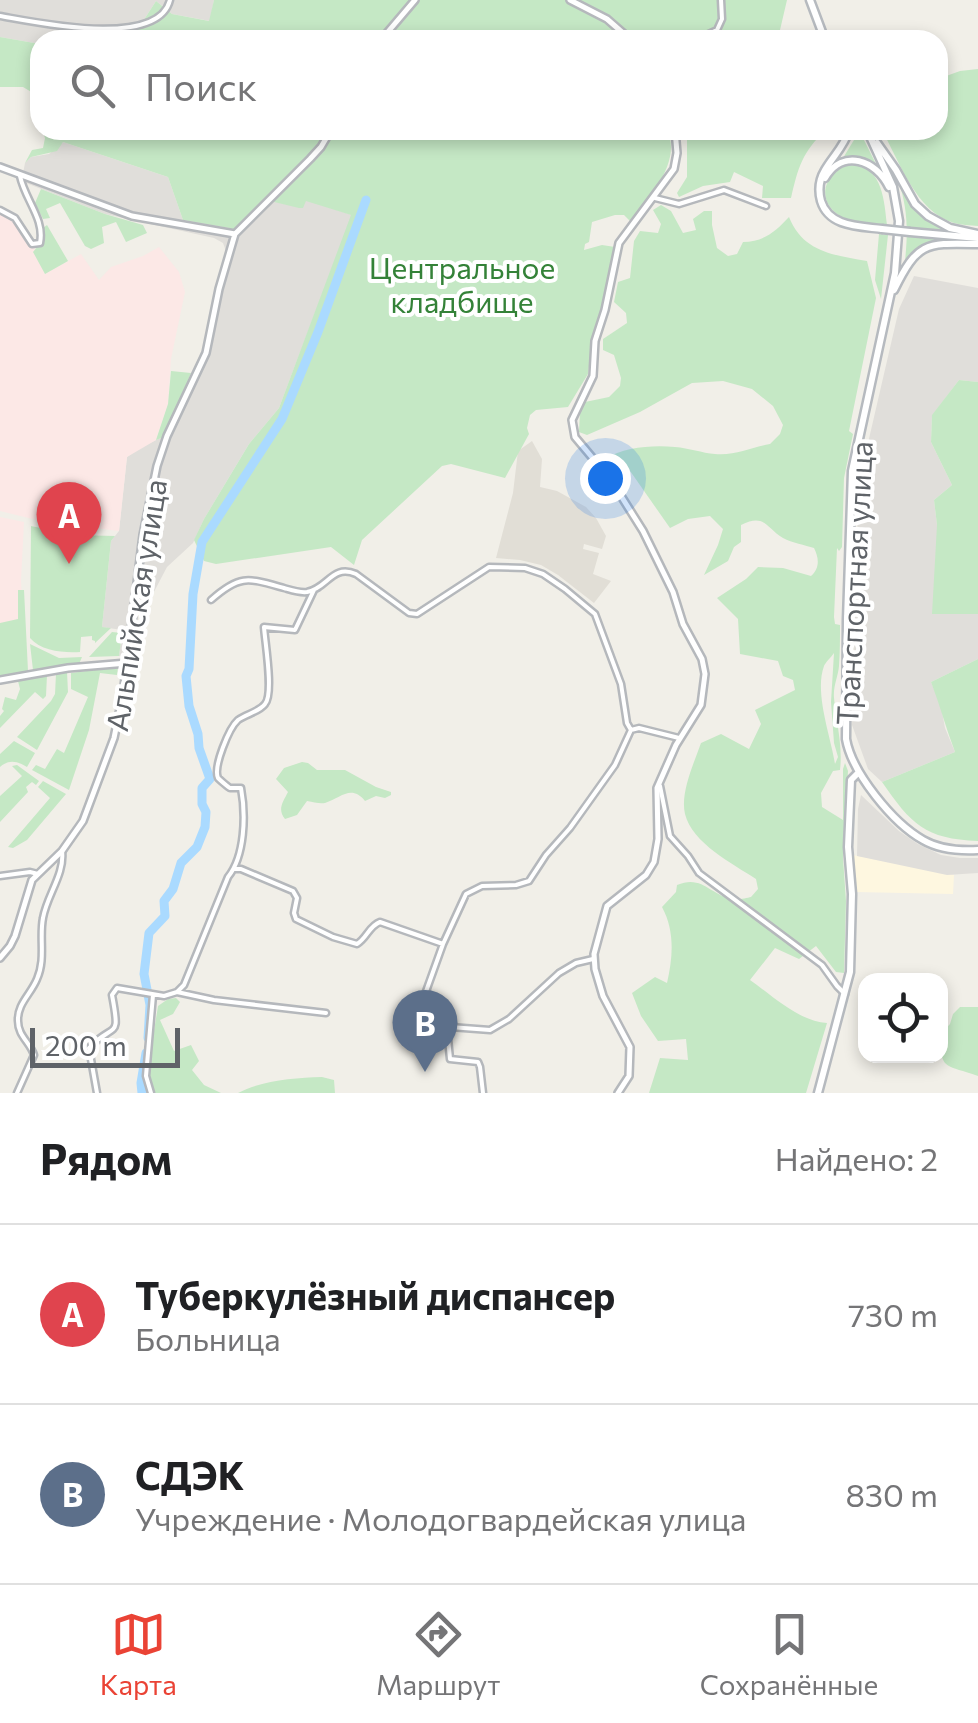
<!DOCTYPE html>
<html lang="ru">
<head>
<meta charset="utf-8">
<style>
  :root { --surface:#fff; --page:#f6f6f6; --text:#202124; --muted:#757577; --line:#e0e0e0; --accent:#ea4335 }
  body { margin:0; font-family:Commissioner,sans-serif; background:var(--page); color:var(--text) }
  .controls { position:absolute; right:30px; bottom:30px; display:grid; overflow:hidden; border-radius:20px; box-shadow:0 5px 15px #0003 }
  .controls button { width:90px; height:90px; display:grid; place-items:center; padding:0; border:0; border-bottom:2px solid var(--line); background:var(--surface); color:var(--text); font:50px sans-serif }
  .scale { position:absolute; left:30px; bottom:25px; width:150px; box-sizing:border-box; padding-left:10px; border:5px solid #5f6368; border-top:0; font-size:28px; line-height:35px; white-space:nowrap; color:#5f6368; -webkit-text-stroke:8px #fff; paint-order:stroke }
  .you { position:absolute; left:605px; top:478px; width:35px; height:35px; margin:-25px; border:8px solid #fff; border-radius:50%; background:#1a73e8; box-shadow:0 0 0 15px #1a73e833 }
  .badge { display:grid; place-items:center; width:65px; height:65px; border-radius:50%; background:var(--accent); color:#fff; font-size:32px; font-weight:700 }
  .pin { position:absolute; translate:-50% -82px; filter:drop-shadow(0 2px 5px #0008) }
  .pin::after { content:''; position:absolute; top:52px; width:35px; height:30px; background:inherit; clip-path:polygon(0 0,100% 0,50% 100%) }
  .list { margin:0; padding:0; list-style:none }
  h2 { display:flex; justify-content:space-between; align-items:center; height:130px; margin:0; padding:0 40px; font-size:42px }
  h2 small { font-size:32px; font-weight:400; color:var(--muted) }
  .list li { display:grid; grid-template-columns:65px 1fr auto; gap:30px; align-items:center; box-sizing:border-box; height:180px; padding:0 40px; border-top:2px solid var(--line) }
  .list b { display:block; font-size:38px; white-space:nowrap }
  .list p { margin:0; font-size:32px; white-space:nowrap; color:var(--muted) }
  .list em { font-size:32px; font-style:normal; color:var(--muted) }
  .icon { flex:none; width:55px; height:55px; fill:none; stroke:currentColor; stroke-width:2; stroke-linecap:round; stroke-linejoin:round }
  .map { position:relative; flex:none; width:978px; height:1093px; overflow:hidden }
  .search { position:absolute; background:var(--surface); box-shadow:0 5px 15px #0003; left:30px; right:30px; top:30px; height:110px; display:flex; align-items:center; gap:25px; box-sizing:border-box; padding:0 35px; border-radius:30px; color:var(--muted); font-size:38px }
  .sheet { height:490px; background:var(--surface) }
  nav { display:flex; justify-content:space-around; align-items:center; box-sizing:border-box; height:140px; border-top:2px solid var(--line); background:var(--surface); font-size:28px; color:var(--muted) }
  nav a { display:grid; justify-items:center; gap:5px }
  nav .on { color:var(--accent) }
  .map>svg:first-child { display:block }
</style>
</head>
<body>
<div class="map">
<svg width="978" height="1093" viewBox="0 0 978 1093">
  <rect width="100%" height="100%" fill="#f1efe8"/>
  <path fill="#fef7e0" d="M853,855L954,875L953,894L855,892Z"/>
  <path fill="#e0deda" d="M0,0H214L210,21L172,14L156,1L131,40H40V44L0,37Z
    M63,142L168,177L183,220L230,228V234L270,201L306,200L352,215L279,408L249,444L204,519L193,543L167,567L146,607H135L129,657L119,656L122,630L102,627L111,541L119,531L127,457L141,447L167,435L207,349L227,254L223,243L214,238L105,214L26,183L21,184L25,163L31,157L49,154Z
    M914,276L978,288V382L959,380L932,416L931,442L952,485L934,500L937,525L978,614V659L931,682L941,706L945,728L955,752L882,782L868,769L852,725L859,473L865,456L899,309Z
    M861,795L899,831L918,844L941,855L960,858H978V873L947,875L857,856L858,809Z"/>
  <path fill="#e1ded6" d="M532,441L542,459L540,487L557,491L586,507L596,518L606,536L602,549L584,544L583,549L599,553L593,574L611,581L594,603L558,575L541,565L520,560L496,558L513,493L518,451Z"/>
  <path fill="#fce8e6" d="M0,214L12,219L21,229L30,245L35,249L34,252L45,274L81,254L99,280L111,267L143,256L159,247L179,272L185,292L171,359L168,404L156,440L127,457L119,531L94,528L73,529L0,511Z
    M0,517L24,522L21,580L23,625L0,653Z"/>
  <path fill="#c5e8c5" fill-rule="evenodd" d="M214,0H787L780,30L783,40H131L156,1L172,14L209,21Z
    M0,37L40,44V101L38,96L23,87H0Z
    M978,69V226C970,225 961,225 954,223C916,212 899,161 882,130H938V79L960,71Z
    M42,130H668C669,136 671,141 671,147C671,173 647,203 630,221L624,215H615L592,222L589,242L585,244L584,250L602,245L615,247L605,300L593,335L588,374L568,407L536,410L530,415L527,428L529,434L505,478L451,464L442,466L362,540L354,565L331,547L216,564L204,561L194,540L204,519L249,444L279,408L351,215L306,201L303,208H299L270,201L230,235L229,228L183,220L168,177L63,142L57,151L31,157L25,163L32,150L43,148L45,138Z
    M687,130H826C802,152 798,168 791,198H762L763,186L734,172L730,182L703,186L679,197L677,193L687,177Z
    M855,130H859L877,166L863,158H843L854,140Z
    M854,163C883,170 884,200 887,225C872,223 853,224 840,216C813,199 826,169 854,163Z
    M898,180C915,204 919,220 950,232L939,231L938,241L978,243C951,244 924,238 905,261C908,232 908,208 898,180Z
    M41,189L105,214L143,225L147,233L126,242L116,222L102,227L104,243L91,249L85,246L60,203L46,209L50,218L43,219L35,203Z
    M661,205L671,211L683,233L696,230L693,219L704,211H712V225L717,248L728,256L737,254L743,242C764,242 776,231 789,217C803,252 833,255 867,261L876,298L849,431L853,434L844,478L842,547L839,551L837,548L834,617L835,624L840,625C840,638 840,652 839,666C838,677 833,686 834,698C836,721 843,746 840,770L833,771L821,793L822,807L843,820V769L845,763L848,771L843,858L846,901L844,973L836,972L816,946L799,959L775,948L750,980C773,996 798,1021 827,1023L806,1093H649L660,1058L688,1060L686,1039L658,1041L641,1016L632,993L655,977L667,983C673,957 675,931 662,907L676,892L677,885C703,874 710,896 734,899C738,900 747,898 751,897L758,889L756,879C733,864 692,843 685,814C680,793 694,763 701,743L721,734L749,749L761,724L755,710L795,690L793,680L783,676L778,661L740,654L738,619L717,598L746,579L758,567L783,568L811,576C820,568 819,558 814,548C805,545 792,543 783,538C766,528 765,513 741,525V542L734,547L728,561L704,575L718,545L723,529L710,516L688,519L670,528L628,468L618,475L605,459C624,447 652,445 675,447C689,448 702,453 715,454C735,456 752,447 770,444L780,434L783,425L773,406L752,389L723,381L692,383L640,412L587,435L579,432L580,413L585,402L609,397L620,386L621,378L614,355L603,350V339L627,323L626,313L614,302L618,282L630,278L634,241L640,231L658,233L661,224L653,210ZM834,653L831,702L834,743L838,757L835,764C831,737 814,693 824,666C825,663 832,656 834,653Z
    M47,225L68,261L45,274L33,252C41,242 45,241 43,228Z
    M879,234L888,235L881,299L875,280Z
    M171,371L191,373L164,437L156,440L168,404Z
    M959,380L978,382V614H932L937,525L934,500L952,485L931,442L932,415Z
    M31,526L74,535L115,536L111,541L102,627L111,628L95,643V641L92,640V636L81,637L80,652C63,653 41,651 30,638Z
    M18,590H24L28,671L0,677V623L18,619Z
    M112,632L122,633L119,656L89,657Z
    M30,644L59,658L82,657L79,664L33,670Z
    M978,659V841C925,839 911,824 882,782L955,752C946,729 940,705 931,682Z
    M118,667L117,675L100,673L89,730L69,790L32,770L36,765L45,769L57,749L64,753L88,697L71,689V673Z
    M67,672L68,692L37,750L17,737L51,701L55,694L56,674Z
    M47,675L46,696L43,699L35,692L0,728V716L4,711L2,709L5,697L16,700L20,689L18,681Z
    M14,741L35,753L27,767C17,761 9,759 0,767V754Z
    M302,762L308,763L317,770H345L376,787L391,792V795L385,798L376,796L365,801C351,784 341,798 325,803C319,804 314,802 307,801L297,815L285,819C277,809 283,802 288,792L276,779L284,768Z
    M17,765L39,781L36,785L32,782L26,787L28,792L0,822V796L22,776L12,766Z
    M43,781L66,794L27,840L13,848L8,847L50,798L38,787Z
    M176,998L180,1002L173,1014L160,1020L174,1051L191,1045L199,1061L192,1070L204,1085L221,1093H144L158,1006L168,999Z
    M960,1007H978V1076C944,1064 940,1071 941,1034L950,1024L953,1014Z
    M322,1077L334,1080L335,1093H238C263,1080 294,1078 322,1077Z"/>
  <g fill="none" stroke-linecap="round" stroke-linejoin="round">
    <path stroke="#aadaff" stroke-width="9" d="M148,1038L150,1005L144,974L149,933L165,916L164,901L173,889L181,863L197,847L205,827L206,812L202,804V788L210,779L199,748L198,734L189,706L186,676L189,669L193,594L202,542L282,419L318,332L366,200
      M142,1093L141,1083L146,1053"/>
    <defs>
      <path id="minor" d="M0,16C35,22 158,49 170,0
        M686,40L704,36L717,30L722,19L721,0
        M655,198L679,204L724,190L766,206
        M0,210L15,218L32,244L40,243C45,219 25,200 20,176
        M211,600C240,574 248,578 284,588C291,590 299,593 307,592C328,588 332,564 356,574L409,613L417,614L489,567L525,568L543,574L565,589L595,614L621,684L627,723L631,730L615,765L570,828L546,855L529,881L516,885L482,886L466,894L443,944L424,997L421,1018L429,1024L437,1026L490,1030L509,1019L559,973L576,963L593,959
        M631,730L639,728L679,738
        M660,786L670,836L688,856L699,873L822,965L837,986L845,994
        M235,869H241L293,891L297,898L294,913L296,919L333,937L357,944C367,938 369,926 380,922L443,944
        M0,876L30,872L38,874
        M177,992L184,985L228,877C245,856 246,815 241,788H230C228,787 220,780 218,778C213,767 229,728 238,720C246,714 259,712 265,704C274,694 265,642 264,627L295,630L314,590
        M447,1028L450,1059L478,1062L480,1067L483,1093
        M17,1093L34,1055C30,1042 18,1036 18,1021C17,1004 31,994 37,979C46,959 39,938 43,918C47,895 65,874 62,851
        M97,1093L89,1048C114,1021 121,1042 112,995L117,988L164,996L177,992L214,1000L326,1013
        M151,1093L146,1076L153,995"/>
      <path id="tertiary" d="M570,0L607,19L631,40
        M381,40L415,0
        M0,167L132,216L235,234
        M0,680L68,668L127,663
        M0,958L10,946L15,936L32,880L62,851L83,821L114,738L123,694L143,535L157,466L167,436L206,353L219,289L235,234L310,159L321,147L331,130
        M618,1093L629,1076L630,1047L603,996L595,969L594,954L607,906L646,875L654,862L658,839L657,788L676,745L701,705L705,674L702,659L683,624L673,592L643,531L611,480L575,437L572,420L593,376L595,341L605,310L619,243L674,169L677,153L675,130"/>
      <path id="secondary" d="M810,0L825,40
        M849,130C844,147 833,156 825,170C819,180 818,190 821,201C829,227 859,226 882,229
        M867,130L893,187L899,221L895,273L852,471L847,620L846,739C852,773 893,823 923,840C940,850 959,851 978,850
        M877,143L896,170L915,204L928,216L950,228L978,234
        M825,178C843,148 876,160 889,187
        M910,232L978,238
        M894,290C918,241 926,243 978,244
        M818,1093L850,972L852,894L848,847L851,780L859,772"/>
    </defs>
    <use href="#minor" stroke="#b5b8bc" stroke-width="9"/>
    <use href="#tertiary" stroke="#b5b8bc" stroke-width="10"/>
    <use href="#secondary" stroke="#b6babf" stroke-width="11"/>
    <use href="#minor" stroke="#fff" stroke-width="4"/>
    <use href="#tertiary" stroke="#fff" stroke-width="5"/>
    <use href="#secondary" stroke="#fff" stroke-width="6"/>
    <defs>
      <path id="secondary-bridge" d="M882,229L910,232"/>
    </defs>
    <use href="#secondary-bridge" stroke="#b6babf" stroke-width="11" stroke-linecap="butt"/>
    <use href="#secondary-bridge" stroke="#fff" stroke-width="6"/>
  </g>
  <g text-anchor="middle" dominant-baseline="central" stroke-width="8" stroke-linejoin="round" paint-order="stroke">
    <g font-size="30" fill="#348238" stroke="#fff">
      <text x="462" y="266">Центральное<tspan x="462" dy="34">кладбище</tspan></text>
    </g>
    <g font-size="30" fill="#5f6368" stroke="#fff">
      <text transform="translate(853 583) rotate(-87)">Транспортная улица</text>
      <text transform="translate(135 605) rotate(-81)">Альпийская улица</text>
    </g>
  </g>
</svg>
<div class="controls">
<button><svg class="icon" aria-label="locate" viewBox="0 0 24 24"><circle cx="12" cy="12" r="6"/><path d="M12 2v4M12 18v4M2 12h4M18 12h4"/></svg></button>
</div>
<div class="scale">200 m</div>
<div class="you"></div>
<div class="pin badge" style="left:69px;top:564px;background:#e0444e">A</div>
<div class="pin badge" style="left:425px;top:1072px;background:#5c6f8a">B</div>
<div class="search"><svg class="icon" aria-label="search" viewBox="0 0 24 24"><circle cx="10" cy="10" r="6"/><path d="M15 15l6 6"/></svg>Поиск</div>
</div>
<section class="sheet">
<h2>Рядом<small>Найдено: 2</small></h2>
<ul class="list">
<li><span class="badge" style="background:#e0444e">A</span><div><b>Туберкулёзный диспансер</b><p>Больница</p></div><em>730 m</em></li>
<li><span class="badge" style="background:#5c6f8a">B</span><div><b>СДЭК</b><p>Учреждение · Молодогвардейская улица</p></div><em>830 m</em></li>
</ul>
</section>
<nav>
<a class="on"><svg class="icon" aria-label="map" viewBox="0 0 24 24"><path d="M3 6l6-2 6 2 6-2v14l-6 2-6-2-6 2zM9 4v14M15 6v14"/></svg>Карта</a>
<a><svg class="icon" aria-label="directions" viewBox="0 0 24 24"><path d="M12 3l9 9-9 9-9-9zM9 14v-3h6M13 9l2 2-2 2"/></svg>Маршрут</a>
<a><svg class="icon" aria-label="saved" viewBox="0 0 24 24"><path d="M7 4h10v16l-5-4-5 4z"/></svg>Сохранённые</a>
</nav>
</body>
</html>
